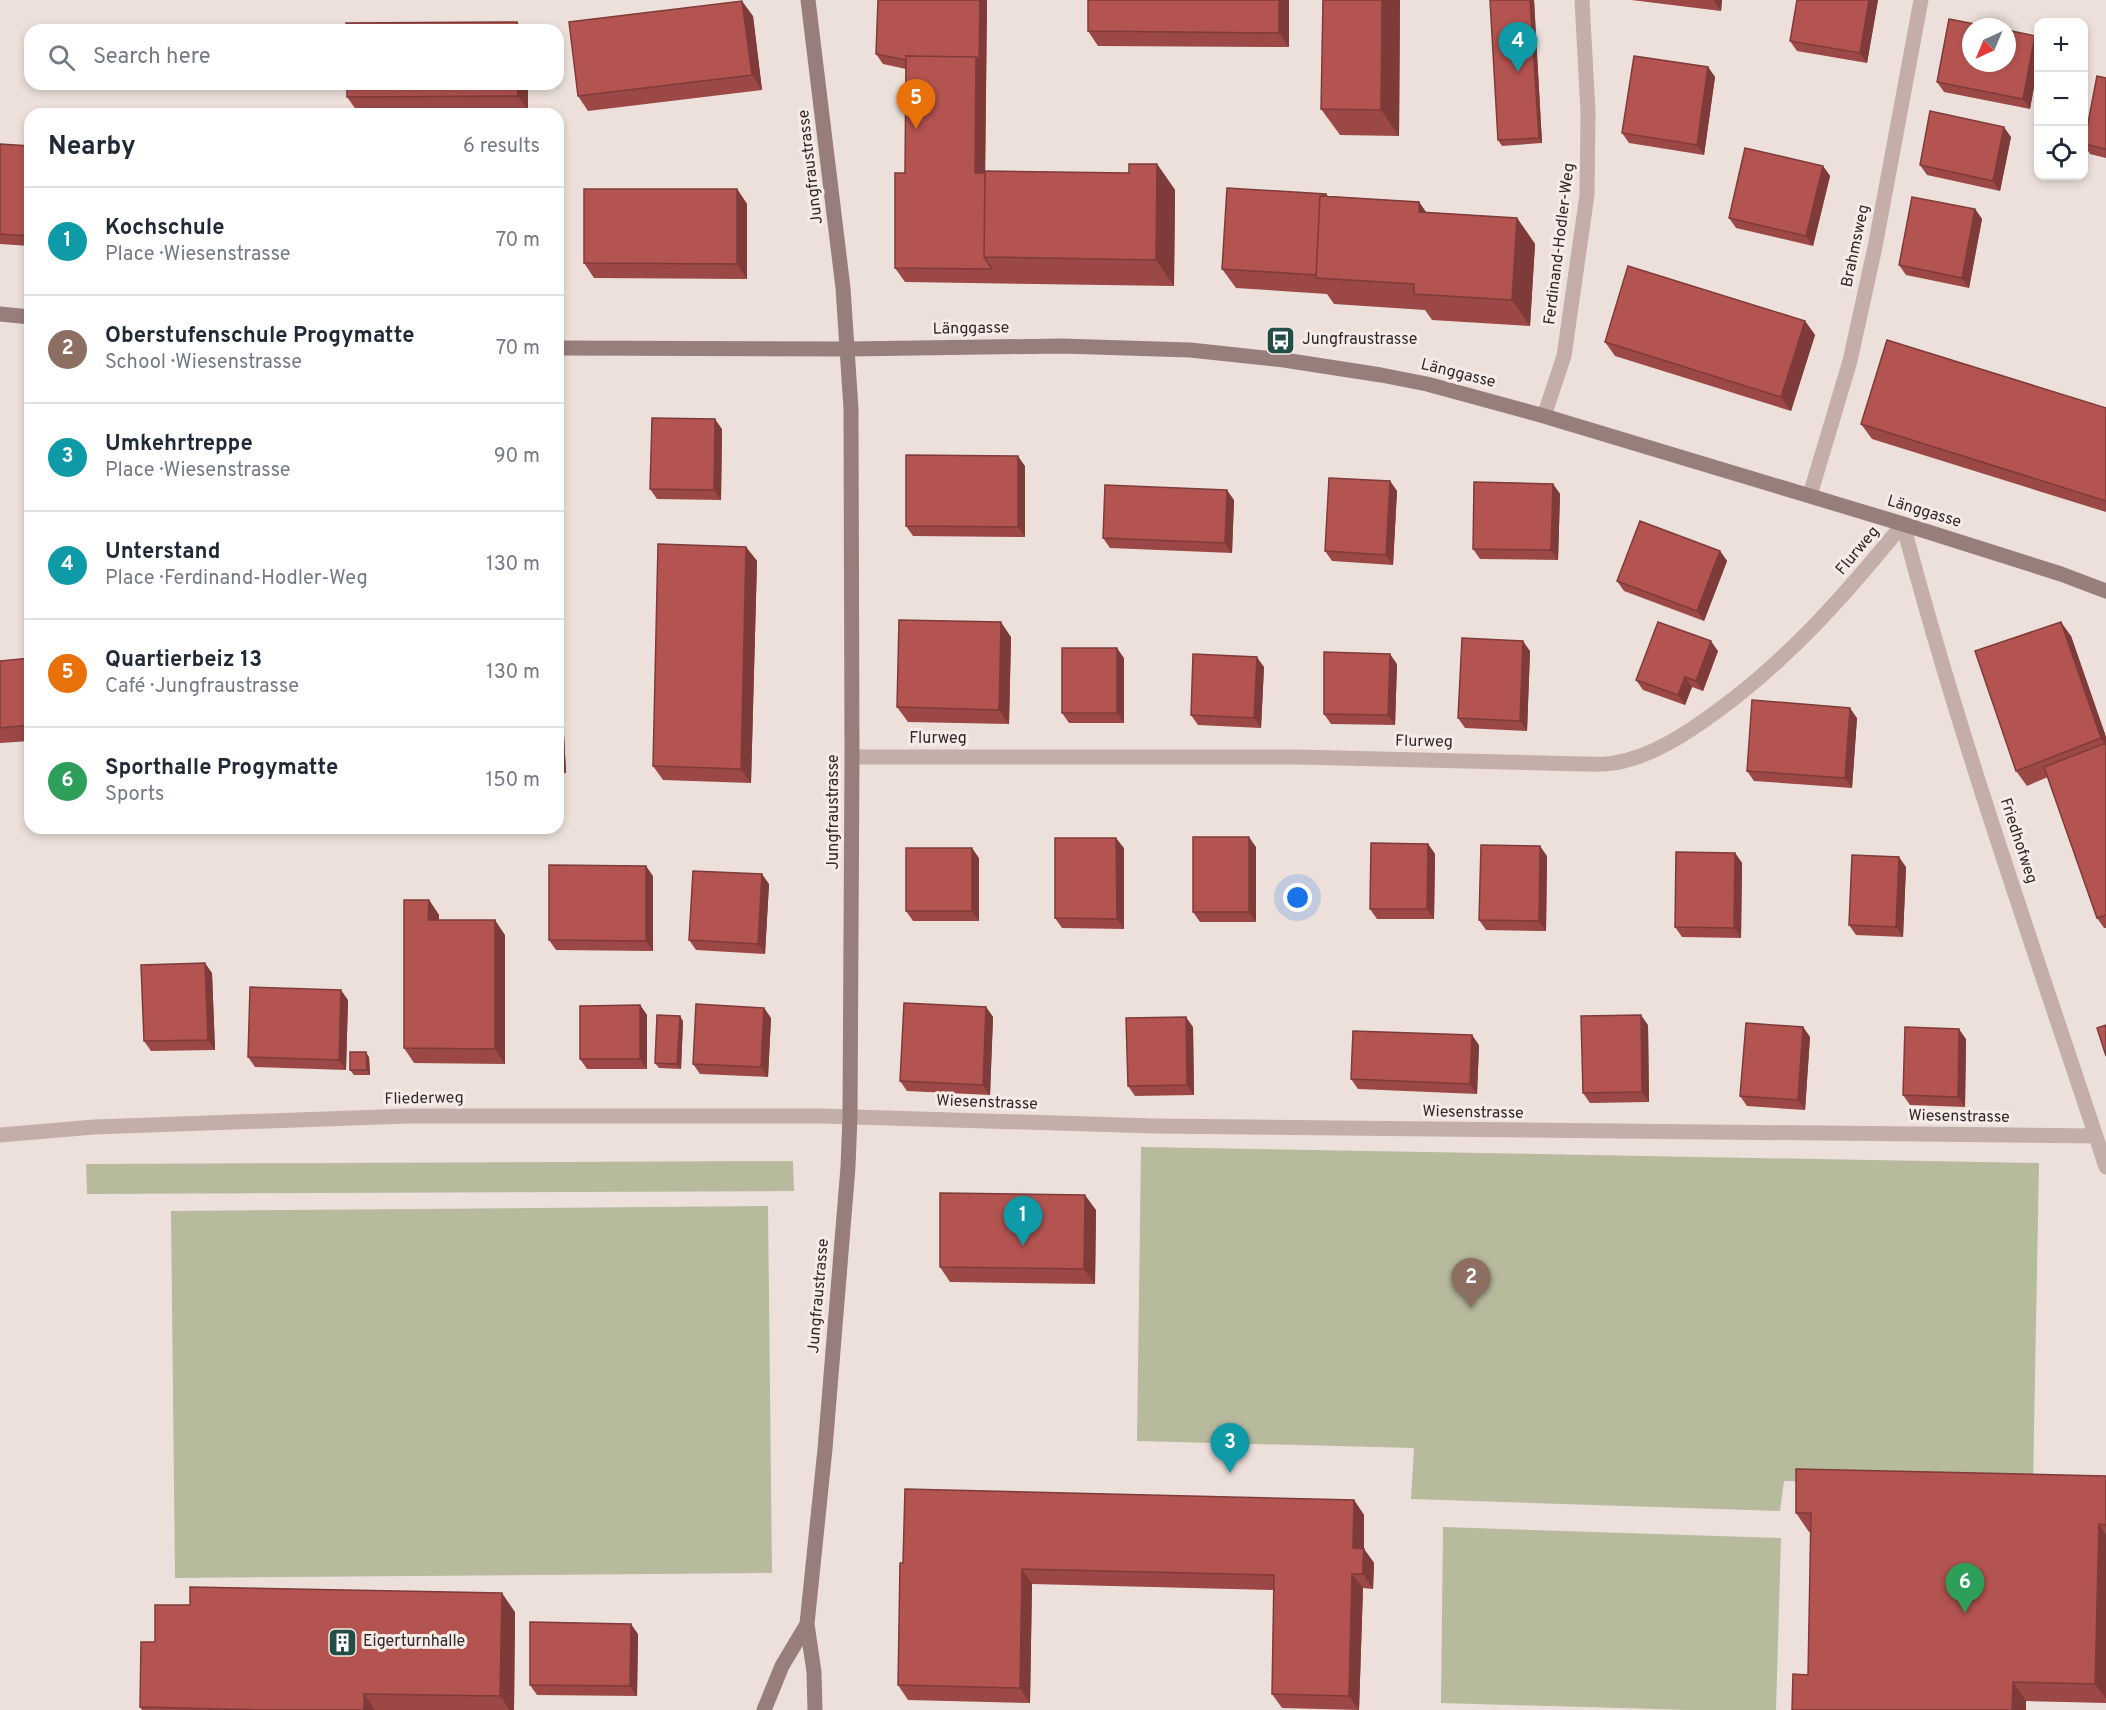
<!DOCTYPE html>
<html lang="en">
<head>
<meta charset="utf-8">
<style>
  :root { --surface:#fff; --page:#f6f6f7; --text:#1f2937; --muted:#747a83; --line:#e0e1e3; --accent:#ea580c }
  body { margin:0; font-family:Overpass,sans-serif; background:var(--page); color:var(--text) }
  .controls { position:absolute; right:18px; top:18px; display:grid; overflow:hidden; border-radius:12px; box-shadow:0 3px 9px #0003 }
  .controls button { width:54px; height:54px; display:grid; place-items:center; padding:0; border:0; border-bottom:2px solid var(--line); background:var(--surface); color:var(--text); font:30px sans-serif }
  .compass { position:absolute; left:1962px; top:18px; width:54px; height:54px; border-radius:50%; background:var(--surface); box-shadow:0 3px 9px #0003; rotate:224deg }
  .you { position:absolute; left:1298px; top:898px; width:21px; height:21px; margin:-15px; border:4px solid #fff; border-radius:50%; background:#1a73e8; box-shadow:0 0 0 9px #1a73e833 }
  .badge { display:grid; place-items:center; width:39px; height:39px; border-radius:50%; background:var(--accent); color:#fff; font-size:20px; font-weight:700 }
  .pin { position:absolute; translate:-50% -50px; filter:drop-shadow(0 2px 3px #0008) }
  .pin::after { content:''; position:absolute; top:32px; width:21px; height:18px; background:inherit; clip-path:polygon(0 0,100% 0,50% 100%) }
  .list { margin:0; padding:0; list-style:none }
  h2 { display:flex; justify-content:space-between; align-items:center; height:78px; margin:0; padding:0 24px; font-size:26px }
  h2 small { font-size:20px; font-weight:400; color:var(--muted) }
  .list li { display:grid; grid-template-columns:39px 1fr auto; gap:18px; align-items:center; box-sizing:border-box; height:108px; padding:0 24px; border-top:2px solid var(--line) }
  .list b { display:block; font-size:22px; white-space:nowrap }
  .list p { margin:0; font-size:20px; white-space:nowrap; color:var(--muted) }
  .list em { font-size:20px; font-style:normal; color:var(--muted) }
  .icon { flex:none; width:33px; height:33px; fill:none; stroke:currentColor; stroke-width:2; stroke-linecap:round; stroke-linejoin:round }
  .map { position:relative; flex:none; width:2106px; height:1710px; overflow:hidden }
  .search { position:absolute; background:var(--surface); box-shadow:0 3px 9px #0003; left:24px; top:24px; width:540px; height:66px; display:flex; align-items:center; gap:15px; box-sizing:border-box; padding:0 21px; border-radius:18px; color:var(--muted); font-size:22px }
  .panel { position:absolute; background:var(--surface); box-shadow:0 3px 9px #0003; left:24px; top:108px; width:540px; height:726px; border-radius:18px }
  .map>svg:first-child { display:block }
</style>
</head>
<body>
<div class="map">
<svg width="2106" height="1710" viewBox="0 0 2106 1710">
  <rect width="100%" height="100%" fill="#ede0db"/>
  <path fill="#b7ba9d" d="M1141,1147L2039,1163L2033,1485L1784,1481L1780,1511L1411,1499L1414,1448L1137,1441Z
    M793,1161L794,1191L87,1194L86,1164Z
    M768,1206L772,1573L175,1578L171,1211Z
    M1443,1527L1781,1538L1776,1710H1690L1441,1703Z"/>
  <g fill="none" stroke-linecap="round" stroke-linejoin="round">
    <path stroke="#c4afa8" stroke-width="15" d="M1544,416L1564,356L1587,195L1588,112L1582,0
      M1810,495L1850,361L1875,247L1921,0
      M1903,524C1960,741 2036,954 2106,1167
      M852,757H1298L1582,764C1592,764 1604,765 1614,763C1651,757 1686,734 1716,712C1789,659 1846,594 1903,524
      M0,1135L94,1127L409,1116H822L1155,1126L2096,1136"/>
    <path stroke="#977e7a" stroke-width="15" d="M808,0L843,288L851,409L852,757L850,1116L848,1167L825,1449L807,1624L814,1672L815,1710
      M0,314L30,317
      M558,348L848,349L1062,346L1190,350L1284,360L1381,375L1427,384L1544,416L1903,524L2061,574L2106,591
      M764,1710L782,1666L807,1624"/>
  </g>
  <path fill="#9b4846" d="M878,0H987L985,171L1129,173L1157,164L1175,190L1174,286L905,282L895,268L905,173L906,69L883,64L876,54Z
    M1088,0H1289V47L1098,46L1088,31Z
    M1323,0H1400L1399,136L1340,135L1321,109Z
    M1490,0H1534L1542,143L1502,146L1498,140Z
    M1631,0H1722L1721,11Z
    M1797,0H1878L1867,63L1797,51L1790,41Z
    M753,16L762,90L588,111L578,96Z
    M2038,41V65L2030,109L1944,92L1937,82Z
    M1708,67L1715,77L1704,155L1629,143L1622,133Z
    M2106,78V158L2090,154L2084,145V142Z
    M528,84V110L357,111L347,97Z
    M2011,137L2000,191L1927,175L1920,165Z
    M0,144L30,146V246L0,244Z
    M1823,166L1830,176L1813,246L1736,228L1729,218Z
    M737,189L747,204V279L594,278L584,263Z
    M1326,194L1328,196L1419,202L1426,212L1517,218L1535,244L1530,326L1432,320L1425,310L1334,304L1327,294L1236,288L1222,269Z
    M1975,209L1982,219L1969,288L1906,275L1899,265Z
    M1805,321L1815,335L1791,411L1615,356L1605,342Z
    M2106,408V512L1872,439L1861,424Z
    M722,429L721,500L657,499L650,489Z
    M1025,466V537L913,536L906,526Z
    M1390,481L1397,491L1393,565L1332,561L1325,551Z
    M1553,484L1560,494L1558,560L1480,559L1473,549Z
    M1234,500L1232,553L1110,548L1103,538Z
    M746,547L757,561L751,783L663,780L653,766Z
    M1720,551L1727,561L1704,621L1624,591L1617,581Z
    M558,617L566,773L558,774Z
    M2071,636L2106,737V928H2104L2097,918L2048,777L2027,786L2016,771Z
    M1011,637L1009,724L908,722L897,707Z
    M1530,651L1527,731L1465,728L1458,718Z
    M1718,651L1703,691L1692,687L1685,705L1643,690L1636,680Z
    M30,658V741L0,743V661Z
    M1124,658V723H1069L1062,713Z
    M1397,664L1395,725L1331,724L1324,714Z
    M1264,667L1261,728L1198,725L1191,715Z
    M1857,718L1852,788L1754,781L1747,771Z
    M1428,844L1435,854L1434,919H1377L1370,909Z
    M1256,847V922H1200L1193,912Z
    M1124,848V929L1062,928L1055,918Z
    M1735,853L1742,863L1741,938L1682,937L1675,927Z
    M1547,856L1546,931L1486,930L1479,920Z
    M979,858V921H913L906,911Z
    M1906,867L1903,937L1856,935L1849,925Z
    M653,876V951L556,950L549,940Z
    M769,884L765,954L696,950L689,940Z
    M429,900L439,915V920L505,935V1064L414,1063L404,1048Z
    M212,973L215,1050L151,1051L144,1041Z
    M348,1000L346,1070L255,1067L248,1057Z
    M640,1005L647,1015V1069H587L580,1059Z
    M986,1007L993,1017L990,1095L907,1091L900,1081Z
    M764,1008L771,1018L768,1077L700,1074L693,1064Z
    M683,1021L681,1069L659,1068L655,1063Z
    M1648,1025L1649,1102L1590,1103L1583,1093Z
    M1193,1027L1194,1095L1135,1096L1128,1086Z
    M1803,1027L1810,1037L1805,1110L1747,1106L1740,1096Z
    M1966,1039L1965,1107L1910,1105L1903,1095Z
    M1479,1045L1477,1094L1358,1089L1351,1079Z
    M369,1057L370,1075H354L350,1070Z
    M1096,1210L1095,1284L950,1282L940,1267Z
    M2106,1476V1703L2026,1701V1710H1792L1808,1675L1811,1532H1809L1796,1513Z
    M1354,1500L1364,1515V1549L1374,1563L1373,1589L1363,1588L1359,1710L1282,1708L1272,1694L1274,1590L1032,1584L1030,1703L908,1700L898,1685L900,1563Z
    M515,1612L514,1710H142L140,1707L155,1642Z
    M638,1634L637,1696L537,1695L530,1685Z"/>
  <path fill="#7e3b39" d="M980,0H987L985,188L975,173L976,57Z
    M1279,0H1289V47L1279,33Z
    M1382,0H1400L1399,136L1381,110Z
    M1530,0H1534L1542,143L1539,138Z
    M1714,0H1722L1721,11L1714,1Z
    M1869,0H1878L1867,63L1860,53Z
    M742,1L753,16L762,90L752,75Z
    M517,22L522,30H517Z
    M2035,36L2038,41V65L2030,109L2023,99Z
    M1708,67L1715,77L1704,155L1697,145Z
    M517,84H528V110L518,96Z
    M2004,127L2011,137L2000,191L1993,181Z
    M1157,164L1175,190L1174,286L1156,260Z
    M1823,166L1830,176L1813,246L1806,236Z
    M737,189L747,204V279L737,264Z
    M1419,202L1437,228L1419,212Z
    M1975,209L1982,219L1969,288L1962,278Z
    M1517,218L1535,244L1530,326L1512,300Z
    M1805,321L1815,335L1791,411L1781,397Z
    M715,419L722,429L721,500L714,490Z
    M1018,456L1025,466V537L1018,527Z
    M1390,481L1397,491L1393,565L1386,555Z
    M1553,484L1560,494L1558,560L1551,550Z
    M1227,490L1234,500L1232,553L1225,543Z
    M746,547L757,561L751,783L741,769Z
    M1720,551L1727,561L1704,621L1697,611Z
    M558,617L566,773L562,768L558,681Z
    M1001,622L1011,637L1009,724L999,710Z
    M2061,622L2071,636L2106,737V745L2101,738Z
    M1523,641L1530,651L1527,731L1520,721Z
    M1711,641L1718,651L1703,691L1696,681Z
    M1117,648L1124,658V723L1117,713Z
    M1390,654L1397,664L1395,725L1388,715Z
    M1257,657L1264,667L1261,728L1254,718Z
    M1685,677L1692,687L1685,705L1678,695Z
    M1850,708L1857,718L1852,788L1845,778Z
    M1249,837L1256,847V922L1249,912Z
    M1116,838L1124,848V929L1117,919Z
    M1428,844L1435,854L1434,919L1427,909Z
    M1540,846L1547,856L1546,931L1539,921Z
    M972,848L979,858V921L972,911Z
    M1735,853L1742,863L1741,938L1734,928Z
    M1899,857L1906,867L1903,937L1896,927Z
    M646,866L653,876V951L646,941Z
    M762,874L769,884L765,954L758,944Z
    M429,900L439,915L438,934L428,920Z
    M495,920L505,935V1064L495,1049Z
    M205,963L212,973L215,1050L208,1040Z
    M341,990L348,1000L346,1070L339,1060Z
    M640,1005L647,1015V1069L640,1059Z
    M986,1007L993,1017L990,1095L983,1085Z
    M764,1008L771,1018L768,1077L761,1067Z
    M1641,1015L1648,1025L1649,1102L1642,1092Z
    M680,1016L683,1021L681,1069L677,1064Z
    M1186,1017L1193,1027L1194,1095L1187,1085Z
    M1803,1027L1810,1037L1805,1110L1798,1100Z
    M1959,1029L1966,1039L1965,1107L1958,1097Z
    M1472,1035L1479,1045L1477,1094L1470,1084Z
    M366,1052L369,1057L370,1075L367,1070Z
    M1085,1195L1096,1210L1095,1284L1084,1269Z
    M1354,1500L1364,1515V1549L1374,1563L1373,1589L1363,1574L1353,1548Z
    M2099,1524L2106,1535V1699L2095,1684Z
    M1022,1569L1032,1584L1030,1703L1020,1688Z
    M1352,1574L1363,1588L1359,1710L1349,1696Z
    M502,1593L515,1612L514,1710H510L500,1696Z
    M631,1624L638,1634L637,1696L630,1686Z
    M2013,1682L2026,1701V1710H2012Z
    M364,1694L375,1710H364Z"/>
  <path fill="#b45451" stroke="#7e3b39" stroke-width="1.5" d="M878,0H980L979,61L976,57L906,56V60L876,54Z
    M1088,0H1279V33L1088,31Z
    M1323,0H1382L1381,110L1321,109Z
    M1490,0H1530L1539,138L1498,140Z
    M1797,0H1869L1860,53L1790,41Z
    M742,1L752,75L578,96L569,22Z
    M1949,19L1990,27H1971V63H2007V30L2035,36L2023,99L1937,82Z
    M517,22V30H346V23Z
    M906,56L976,57L975,173H985L984,257L992,269L895,268V173H905Z
    M1634,56L1708,67L1697,145L1622,133Z
    M2097,76L2106,78V149L2084,144Z
    M347,84H517L518,96L347,97Z
    M1930,111L2004,127L1993,181L1920,165Z
    M0,144L30,146V236L0,234Z
    M1745,148L1823,166L1806,236L1729,218Z
    M1129,164H1157L1156,260L984,257L985,171L1129,173Z
    M1227,188L1326,194V196H1320L1316,275L1222,269Z
    M584,189H737V264L584,263Z
    M1320,196L1419,202V212L1517,218L1512,300L1414,294V284L1316,278Z
    M1912,197L1975,209L1962,278L1899,265Z
    M1628,266L1805,321L1781,397L1605,342Z
    M1887,340L2106,408V501L1861,424Z
    M652,418L715,419L714,490L650,489Z
    M906,455L1018,456V527L906,526Z
    M1329,478L1390,481L1386,555L1325,551Z
    M1474,482L1553,484L1551,550L1473,549Z
    M1105,485L1227,490L1225,543L1103,538Z
    M1640,521L1720,551L1697,611L1617,581Z
    M658,544L746,547L741,769L653,766Z
    M899,620L1001,622L999,710L897,707Z
    M1658,622L1711,641L1696,681L1685,677L1678,695L1636,680Z
    M2061,622L2101,738L2016,771L1975,651Z
    M1462,638L1523,641L1520,721L1458,718Z
    M1062,648H1117V713H1062Z
    M1324,652L1390,654L1388,715L1324,714Z
    M1193,654L1257,657L1254,718L1191,715Z
    M30,658V725L0,728V661Z
    M558,681L562,768L558,769Z
    M1752,700L1850,708L1845,778L1747,771Z
    M2106,743V915L2097,918L2044,767Z
    M1193,837H1249V912H1193Z
    M1055,838H1116L1117,919L1055,918Z
    M1371,843L1428,844L1427,909H1370Z
    M1481,845L1540,846L1539,921L1479,920Z
    M906,848H972V911H906Z
    M1676,852L1735,853L1734,928L1675,927Z
    M1852,855L1899,857L1896,927L1849,925Z
    M549,865L646,866V941L549,940Z
    M693,871L762,874L758,944L689,940Z
    M404,900H429L428,920H495V1049L404,1048Z
    M205,963L208,1040L144,1041L141,965Z
    M250,987L341,990L339,1060L248,1057Z
    M904,1003L986,1007L983,1085L900,1081Z
    M696,1004L764,1008L761,1067L693,1064Z
    M640,1005V1059H580V1006Z
    M657,1015L680,1016L677,1064L655,1063Z
    M1641,1015L1642,1092L1583,1093L1581,1016Z
    M1186,1017L1187,1085L1128,1086L1126,1018Z
    M1746,1023L1803,1027L1798,1100L1740,1096Z
    M2106,1025V1056L2097,1028Z
    M1905,1027L1959,1029L1958,1097L1903,1095Z
    M1353,1031L1472,1035L1470,1084L1351,1079Z
    M350,1052H366L367,1070H350Z
    M940,1193L1085,1195L1084,1269L940,1267Z
    M1796,1469L2106,1476V1525L2099,1524L2095,1684L2013,1682L2012,1710H1792L1793,1674L1808,1675L1811,1513H1796Z
    M905,1489L1354,1500L1353,1548L1364,1549L1363,1562V1574H1352L1349,1696L1272,1694L1274,1575L1022,1569L1020,1688L898,1685L900,1563H903Z
    M190,1587L502,1593L500,1696L364,1694V1710H264L140,1707L141,1642H155V1605H190Z
    M530,1622L631,1624L630,1686L530,1685Z"/>
  <defs>
    <symbol id="bus-square" viewBox="-11 -11 22 22"><rect x="-9" y="-9" width="18" height="18" rx="4" fill="#234d47" stroke="#f6ebe6"/><path d="M-5-6H5V4H4V6H2V4H-2V6H-4V4H-5ZM-3.5-4V0h7V-4ZM-3.5 1.2v1.5H-2V1.2ZM2 1.2v1.5H3.5V1.2Z" fill="#fff"/></symbol>
    <symbol id="building-square" viewBox="-11 -11 22 22"><rect x="-9" y="-9" width="18" height="18" rx="4" fill="#234d47" stroke="#f6ebe6"/><path d="M-4-6H4V6H1V3H-1V6H-4ZM-2.5-4.3h1.7v1.8h-1.7ZM.8-4.3h1.7v1.8H.8ZM-2.5-1h1.7V.8h-1.7ZM.8-1h1.7V.8H.8Z" fill="#fff"/></symbol>
  </defs>
  <g fill-rule="evenodd">
    <use href="#bus-square" x="1264" y="324" width="33" height="33"/>
    <use href="#building-square" x="326" y="1626" width="33" height="33"/>
  </g>
  <g text-anchor="middle" dominant-baseline="central" stroke-width="6" stroke-linejoin="round" paint-order="stroke">
    <g font-size="16" fill="#322827" stroke="#f6ebe6">
      <text transform="translate(811 167) rotate(-97)">Jungfraustrasse</text>
      <text transform="translate(1560 244) rotate(-83)">Ferdinand-Hodler-Weg</text>
      <text transform="translate(1856 246) rotate(-78)">Brahmsweg</text>
      <text transform="translate(971 329) rotate(-1)">Länggasse</text>
      <text transform="translate(1458 374) rotate(14)">Länggasse</text>
      <text transform="translate(1924 512) rotate(17)">Länggasse</text>
      <text transform="translate(1858 551) rotate(-50)">Flurweg</text>
      <text x="938" y="739">Flurweg</text>
      <text transform="translate(1424 742) rotate(1)">Flurweg</text>
      <text transform="translate(834 812) rotate(-90)">Jungfraustrasse</text>
      <text transform="translate(2018 841) rotate(72)">Friedhofweg</text>
      <text transform="translate(424 1099) rotate(-1)">Fliederweg</text>
      <text transform="translate(987 1103) rotate(2)">Wiesenstrasse</text>
      <text transform="translate(1473 1113) rotate(1)">Wiesenstrasse</text>
      <text transform="translate(1959 1117) rotate(1)">Wiesenstrasse</text>
      <text transform="translate(819 1296) rotate(-85)">Jungfraustrasse</text>
    </g>
    <g font-size="16" fill="#322827" stroke="#f6ebe6" text-anchor="start">
      <text x="1302" y="340">Jungfraustrasse</text>
      <text x="363" y="1642">Eigerturnhalle</text>
    </g>
  </g>
</svg>
<div class="controls">
<button>+</button>
<button>−</button>
<button><svg class="icon" aria-label="locate" viewBox="0 0 24 24"><circle cx="12" cy="12" r="6"/><path d="M12 2v4M12 18v4M2 12h4M18 12h4"/></svg></button>
</div>
<svg class="compass" viewBox="-18 -18 36 36"><path d="M0-13l5 13h-10z" fill="#e53935"/><path d="M0 13l5-13h-10z" fill="#747a83"/></svg>
<div class="you"></div>
<div class="pin badge" style="left:1023px;top:1246px;background:#0f9aa8">1</div>
<div class="pin badge" style="left:1471px;top:1308px;background:#8d6e63">2</div>
<div class="pin badge" style="left:1230px;top:1473px;background:#0f9aa8">3</div>
<div class="pin badge" style="left:1518px;top:72px;background:#0f9aa8">4</div>
<div class="pin badge" style="left:916px;top:129px;background:#e8710a">5</div>
<div class="pin badge" style="left:1965px;top:1613px;background:#2e9e5b">6</div>
<div class="search"><svg class="icon" aria-label="search" viewBox="0 0 24 24"><circle cx="10" cy="10" r="6"/><path d="M15 15l6 6"/></svg>Search here</div>
<section class="panel">
<h2>Nearby<small>6 results</small></h2>
<ul class="list">
<li><span class="badge" style="background:#0f9aa8">1</span><div><b>Kochschule</b><p>Place · Wiesenstrasse</p></div><em>70 m</em></li>
<li><span class="badge" style="background:#8d6e63">2</span><div><b>Oberstufenschule Progymatte</b><p>School · Wiesenstrasse</p></div><em>70 m</em></li>
<li><span class="badge" style="background:#0f9aa8">3</span><div><b>Umkehrtreppe</b><p>Place · Wiesenstrasse</p></div><em>90 m</em></li>
<li><span class="badge" style="background:#0f9aa8">4</span><div><b>Unterstand</b><p>Place · Ferdinand-Hodler-Weg</p></div><em>130 m</em></li>
<li><span class="badge" style="background:#e8710a">5</span><div><b>Quartierbeiz 13</b><p>Café · Jungfraustrasse</p></div><em>130 m</em></li>
<li><span class="badge" style="background:#2e9e5b">6</span><div><b>Sporthalle Progymatte</b><p>Sports</p></div><em>150 m</em></li>
</ul>
</section>
</div>
</body>
</html>
